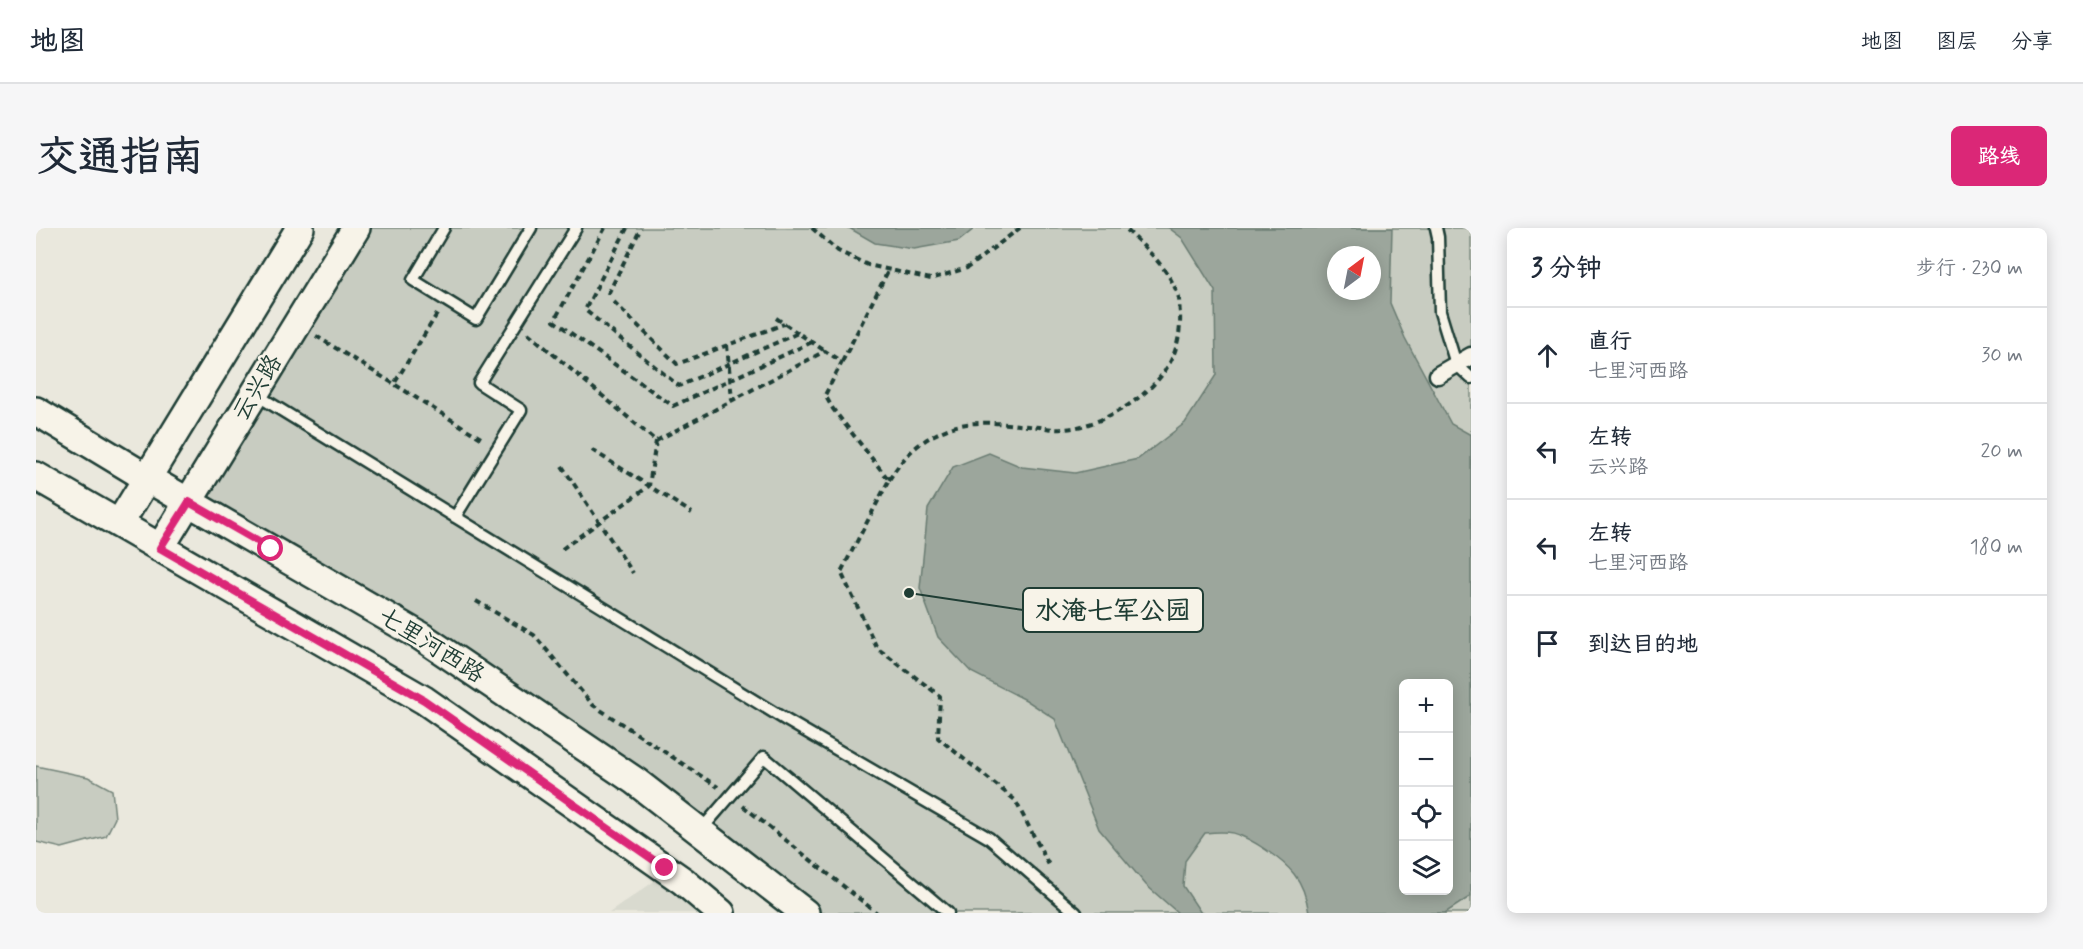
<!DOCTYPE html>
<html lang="zh">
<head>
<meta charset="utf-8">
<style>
  :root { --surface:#fff; --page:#f6f6f7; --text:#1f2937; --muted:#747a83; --line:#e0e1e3; --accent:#db2777 }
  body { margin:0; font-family:Mynerve,"LXGW WenKai TC",sans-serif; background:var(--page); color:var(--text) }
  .controls { position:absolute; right:18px; bottom:18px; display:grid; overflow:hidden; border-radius:9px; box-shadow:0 3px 15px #0003 }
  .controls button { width:54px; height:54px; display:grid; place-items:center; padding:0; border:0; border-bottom:2px solid var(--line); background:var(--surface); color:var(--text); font:30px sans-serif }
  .compass { position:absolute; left:1291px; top:18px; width:54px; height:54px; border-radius:50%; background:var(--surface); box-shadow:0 3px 15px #0003; rotate:32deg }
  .stop { position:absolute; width:18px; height:18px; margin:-14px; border:4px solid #db2777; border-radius:50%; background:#fff }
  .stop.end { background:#db2777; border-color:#fff; box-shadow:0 2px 6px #0008 }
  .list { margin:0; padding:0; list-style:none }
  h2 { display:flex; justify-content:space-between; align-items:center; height:78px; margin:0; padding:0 24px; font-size:26px }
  h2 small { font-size:20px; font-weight:400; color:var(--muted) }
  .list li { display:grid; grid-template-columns:39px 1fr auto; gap:18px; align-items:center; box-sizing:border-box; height:96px; padding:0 24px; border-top:2px solid var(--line) }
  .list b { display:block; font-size:22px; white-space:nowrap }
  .list p { margin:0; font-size:20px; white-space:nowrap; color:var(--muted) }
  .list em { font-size:20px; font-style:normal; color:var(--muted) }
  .icon { flex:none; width:33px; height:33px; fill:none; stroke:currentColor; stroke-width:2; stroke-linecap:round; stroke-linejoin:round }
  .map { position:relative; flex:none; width:1435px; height:685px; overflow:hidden; border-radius:9px }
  header { display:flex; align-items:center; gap:36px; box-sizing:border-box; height:84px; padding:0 30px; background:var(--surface); border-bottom:2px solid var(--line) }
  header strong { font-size:28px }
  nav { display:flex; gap:33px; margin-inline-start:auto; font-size:21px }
  .intro { display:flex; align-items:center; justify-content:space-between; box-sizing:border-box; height:144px; padding:0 36px }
  h1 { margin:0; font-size:42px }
  .button { padding:15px 27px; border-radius:9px; background:var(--accent); color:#fff; font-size:21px; font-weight:700 }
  main { display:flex; gap:36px; padding:0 36px }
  aside { flex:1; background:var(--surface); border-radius:9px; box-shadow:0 3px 15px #0003 }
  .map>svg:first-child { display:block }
</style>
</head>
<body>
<header>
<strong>地图</strong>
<nav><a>地图</a><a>图层</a><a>分享</a></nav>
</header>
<div class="intro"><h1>交通指南</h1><a class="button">路线</a></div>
<main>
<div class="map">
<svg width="1435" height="685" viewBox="0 0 1435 685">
  <rect width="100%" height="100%" fill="#eae8dd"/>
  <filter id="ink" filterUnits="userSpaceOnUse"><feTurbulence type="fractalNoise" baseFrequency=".0167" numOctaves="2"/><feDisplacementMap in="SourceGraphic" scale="12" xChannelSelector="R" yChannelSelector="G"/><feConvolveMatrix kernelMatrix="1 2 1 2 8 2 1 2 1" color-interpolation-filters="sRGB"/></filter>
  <g filter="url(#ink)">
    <path fill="#d9dacf" d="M620,652L662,685H573Z"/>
    <path fill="#c8ccc1" stroke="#74847a" stroke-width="1.5" fill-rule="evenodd" d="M320,0H1435V685H769L599,553L153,274ZM1300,27H1336V63H1300ZM1368,455H1412V662H1368Z
      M0,538L52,549L76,562L79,590L70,608L26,620L0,614Z"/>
    <path fill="#9ca69c" stroke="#6a7c72" stroke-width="1.5" fill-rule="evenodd" d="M813,0H939L923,13L878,21L839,15Z
      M1133,0H1356L1354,75L1369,110L1415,196L1435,207V668L1409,685H1273C1271,672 1267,657 1258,646C1246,631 1215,610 1197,605C1188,603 1177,604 1169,605L1149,633L1147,658L1165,685H1142L1110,657L1063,601L1019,491L990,472L935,444L902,409L884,360L892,281L917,239L953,225L986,239L1039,245L1102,231L1149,195L1180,147L1179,63L1146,10ZM1300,27H1336V63H1300ZM1368,455H1412V662H1368Z"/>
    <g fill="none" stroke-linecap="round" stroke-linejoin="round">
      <defs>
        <path id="service" d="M408,0L377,52L440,91L495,0
          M1400,0L1402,9L1404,84L1420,136L1435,150
          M219,166L750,492L953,610L1040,685
          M419,289L485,182L443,155L540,0
          M664,603L728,529L912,685"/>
        <path id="pedestrian" d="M1402,147L1435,128"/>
        <path id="tertiary" d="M0,183L111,250L386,409L599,553L769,685
          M0,248L388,472L647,653L685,685
          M83,296L264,0
          M124,320L320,0"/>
      </defs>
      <use href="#service" stroke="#1f3d34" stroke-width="15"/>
      <use href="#pedestrian" stroke="#1f3d34" stroke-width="21"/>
      <use href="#tertiary" stroke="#1f3d34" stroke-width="32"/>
      <path stroke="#1f3d34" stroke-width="4" stroke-dasharray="6 4.5" stroke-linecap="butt" d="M569,0L518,93L637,178L776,114
        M591,0L549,82L643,158L762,105L789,123
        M776,0L802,23L832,37L895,51L931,40L984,0
        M572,66L605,0
        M578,74L641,136L748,96
        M401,86L358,156L448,212
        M740,90L762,105
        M492,105L620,213L789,123L806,134L789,167L797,181L853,252L805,344L841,420L904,468L902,510L979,572L1014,639
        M280,108L358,156
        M691,117L696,172
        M806,134L853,41
        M556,222L656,285
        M526,238L597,345
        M853,252C869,226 885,211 914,200C942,190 975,197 1004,199C1011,200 1019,202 1027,201C1063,199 1110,172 1130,141C1141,125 1145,104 1144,85C1143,79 1144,72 1142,67C1132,39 1109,20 1089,0
        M526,321L613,258L620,213
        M440,373L498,407L557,477L682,559
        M707,578L841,685"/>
      <use href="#service" stroke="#f7f3e8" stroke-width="10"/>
      <use href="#pedestrian" stroke="#f7f3e8" stroke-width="16"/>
      <use href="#tertiary" stroke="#f7f3e8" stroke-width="27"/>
    </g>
  </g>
  <g fill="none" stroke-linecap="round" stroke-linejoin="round" filter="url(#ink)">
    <path stroke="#db2777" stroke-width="8" d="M235,321L153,274L124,320L388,472L629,640"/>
  </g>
  <g text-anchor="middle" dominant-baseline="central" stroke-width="5" stroke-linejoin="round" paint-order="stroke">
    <g font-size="24" fill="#1f3d34" stroke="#f7f3e8">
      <text transform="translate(222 160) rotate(-59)">云兴路</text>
      <text transform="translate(395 418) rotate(32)">七里河西路</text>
    </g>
  </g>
  <path fill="none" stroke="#1f3d34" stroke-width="2" d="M873 365L987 382"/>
  <circle fill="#1f3d34" stroke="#f7f3e8" stroke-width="2" cx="873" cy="365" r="6"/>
  <rect fill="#f7f3e8" stroke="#1f3d34" stroke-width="2" x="987" y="360" width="180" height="44" rx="6"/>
  <g font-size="26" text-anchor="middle" font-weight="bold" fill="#1f3d34">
    <text x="1077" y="391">水淹七军公园</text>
  </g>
</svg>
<div class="controls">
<button>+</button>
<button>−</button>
<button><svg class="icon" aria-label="locate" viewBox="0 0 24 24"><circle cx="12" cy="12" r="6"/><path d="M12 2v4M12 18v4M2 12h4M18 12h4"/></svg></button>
<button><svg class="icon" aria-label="layers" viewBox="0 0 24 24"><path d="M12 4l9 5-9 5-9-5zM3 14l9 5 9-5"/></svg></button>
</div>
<svg class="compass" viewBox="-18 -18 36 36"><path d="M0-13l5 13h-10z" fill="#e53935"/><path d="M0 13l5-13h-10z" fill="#747a83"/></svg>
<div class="stop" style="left:235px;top:321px"></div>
<div class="stop end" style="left:629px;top:640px"></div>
</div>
<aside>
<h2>3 分钟<small>步行 · 230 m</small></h2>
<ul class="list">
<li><svg class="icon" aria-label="ahead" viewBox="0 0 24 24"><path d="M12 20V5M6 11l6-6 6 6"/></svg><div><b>直行</b><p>七里河西路</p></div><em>30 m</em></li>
<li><svg class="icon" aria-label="left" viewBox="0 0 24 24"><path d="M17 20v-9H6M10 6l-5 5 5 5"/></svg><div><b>左转</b><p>云兴路</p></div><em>20 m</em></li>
<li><svg class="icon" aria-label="left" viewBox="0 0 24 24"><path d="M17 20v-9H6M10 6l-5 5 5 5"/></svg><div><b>左转</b><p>七里河西路</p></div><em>180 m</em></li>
<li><svg class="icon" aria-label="arrive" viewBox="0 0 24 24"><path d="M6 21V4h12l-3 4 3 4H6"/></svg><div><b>到达目的地</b></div></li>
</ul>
</aside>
</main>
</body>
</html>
